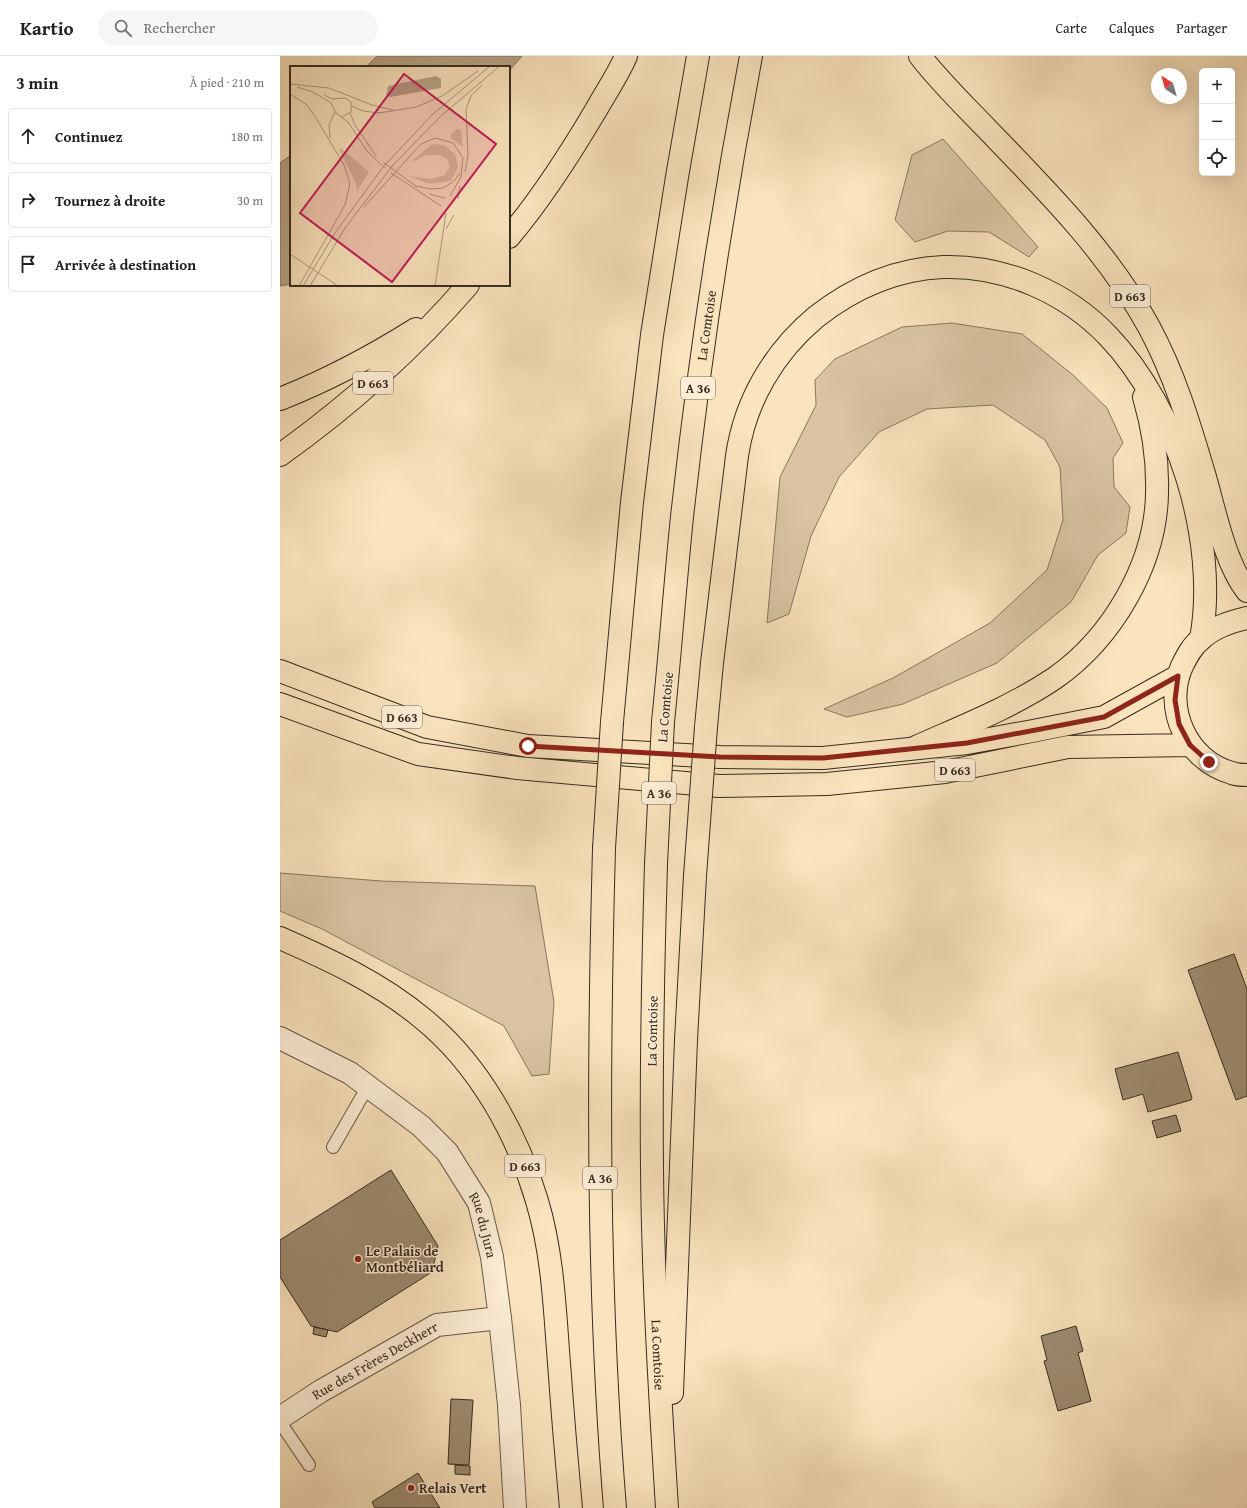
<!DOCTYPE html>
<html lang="fr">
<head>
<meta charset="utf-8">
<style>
  :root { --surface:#fff; --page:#f6f6f6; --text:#202124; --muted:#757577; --line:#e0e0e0 }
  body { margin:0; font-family:"Gentium Book Plus",serif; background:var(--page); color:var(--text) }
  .controls { position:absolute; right:12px; top:12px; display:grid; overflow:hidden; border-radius:6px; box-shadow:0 4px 16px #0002 }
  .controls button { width:36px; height:36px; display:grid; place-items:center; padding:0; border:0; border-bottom:1px solid var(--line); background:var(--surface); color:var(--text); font:20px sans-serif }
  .compass { position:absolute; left:871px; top:12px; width:36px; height:36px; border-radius:50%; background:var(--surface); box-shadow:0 4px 16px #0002; rotate:323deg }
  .stop { position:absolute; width:12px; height:12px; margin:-9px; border:3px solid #8f2418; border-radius:50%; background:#fff }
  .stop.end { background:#8f2418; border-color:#fff; box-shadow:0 1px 4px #0008 }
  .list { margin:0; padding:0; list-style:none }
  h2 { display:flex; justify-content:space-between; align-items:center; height:52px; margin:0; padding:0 16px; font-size:17px }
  h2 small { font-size:13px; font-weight:400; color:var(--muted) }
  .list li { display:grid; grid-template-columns:26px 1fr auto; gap:12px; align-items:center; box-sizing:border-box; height:56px; margin:0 8px 8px; padding:0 8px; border:1px solid var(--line); border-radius:6px }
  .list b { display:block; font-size:15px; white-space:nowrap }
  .list em { font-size:13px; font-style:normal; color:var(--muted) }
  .icon { flex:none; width:22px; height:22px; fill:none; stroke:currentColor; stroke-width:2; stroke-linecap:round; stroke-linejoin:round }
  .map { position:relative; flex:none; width:967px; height:1452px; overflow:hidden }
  header { display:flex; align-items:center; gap:24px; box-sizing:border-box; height:56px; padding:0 20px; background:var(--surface); border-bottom:1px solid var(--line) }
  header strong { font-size:19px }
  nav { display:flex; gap:22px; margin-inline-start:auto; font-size:14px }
  .search { width:280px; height:36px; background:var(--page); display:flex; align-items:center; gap:10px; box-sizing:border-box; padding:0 14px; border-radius:22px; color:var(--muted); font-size:15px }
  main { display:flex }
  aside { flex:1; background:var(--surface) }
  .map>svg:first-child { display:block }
</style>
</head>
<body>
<header>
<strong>Kartio</strong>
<div class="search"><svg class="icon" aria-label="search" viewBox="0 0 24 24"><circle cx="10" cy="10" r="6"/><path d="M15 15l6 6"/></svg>Rechercher</div>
<nav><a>Carte</a><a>Calques</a><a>Partager</a></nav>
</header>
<main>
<aside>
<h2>3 min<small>À pied · 210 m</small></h2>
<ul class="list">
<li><svg class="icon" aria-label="ahead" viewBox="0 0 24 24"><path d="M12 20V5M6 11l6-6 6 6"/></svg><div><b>Continuez</b></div><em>180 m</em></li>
<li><svg class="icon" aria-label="right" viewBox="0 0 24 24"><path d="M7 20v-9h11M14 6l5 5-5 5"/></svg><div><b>Tournez à droite</b></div><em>30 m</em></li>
<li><svg class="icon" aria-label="arrive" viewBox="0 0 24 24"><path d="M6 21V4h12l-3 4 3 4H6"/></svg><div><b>Arrivée à destination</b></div></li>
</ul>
</aside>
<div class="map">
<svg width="967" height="1452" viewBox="0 0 967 1452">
  <rect width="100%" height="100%" fill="#fae4be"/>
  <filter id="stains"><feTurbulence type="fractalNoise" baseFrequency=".005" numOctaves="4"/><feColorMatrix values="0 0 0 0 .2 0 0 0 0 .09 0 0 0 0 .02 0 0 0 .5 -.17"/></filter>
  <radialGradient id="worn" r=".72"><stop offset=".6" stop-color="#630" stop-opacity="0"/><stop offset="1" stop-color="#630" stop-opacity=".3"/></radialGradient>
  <path fill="#d9c5a3" stroke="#887860" d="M663,83L758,191L749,201L709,176L668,175L635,186L615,164L632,99Z
    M672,267L742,278L793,319L827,352L843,387L833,402L834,431L850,451L846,477L818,499L791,546L717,607L623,648L567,661L544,653L613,622L710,567L767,514L783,464L780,411L765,384L713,349L647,353L599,376L559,421L531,480L509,558L487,567L500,421L536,349L535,324L555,303L622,271Z
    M0,817L101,825L255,830L274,946L269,1018L252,1020L224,970L42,873L0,855Z"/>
  <path fill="#b8a588" stroke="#85755e" d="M97,0H242L229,15V11H86Z
    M11,99V228L0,230V107Z"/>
  <path fill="#9d8c71" stroke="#382c1e" d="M954,898L967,933V1040L956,1044L908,914Z
    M898,996L912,1042L911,1044L868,1056L863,1038L843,1044L835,1013Z
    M896,1059L901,1075L877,1082L872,1065Z
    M111,1114L158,1190L152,1216L57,1276L31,1270L0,1221V1184Z
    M796,1270L803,1295L798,1297L811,1345L778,1355L764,1305L767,1304L761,1280Z
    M34,1271L48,1274L46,1281L33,1278Z
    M171,1343L193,1344L189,1409L168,1408Z
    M175,1409L190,1410V1419L175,1418Z
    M138,1417L160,1452H95L92,1446Z"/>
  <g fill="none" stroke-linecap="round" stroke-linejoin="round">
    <defs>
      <path id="service" d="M53,1091L88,1030
        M0,1366L29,1409"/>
      <g id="minor">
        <path id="s1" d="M0,982L70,1017L141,1070L167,1096L199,1147L212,1201L220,1262L229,1349L235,1452"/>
        <path id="s2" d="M0,1362L41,1335L157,1269L220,1262"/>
      </g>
      <path id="primary" d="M967,562C950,566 934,571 921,583C912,590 907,600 902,610C883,652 907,705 952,717C957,719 962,719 967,719
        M0,615L147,671L248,690L440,701L543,702L687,687L753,675L824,661L898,620
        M0,648L138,698L237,712L439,730L547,728L665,716L788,691L910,689"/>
      <g id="motorway">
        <path d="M640,0C660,26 685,50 707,73C767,135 828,196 869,271C895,319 910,370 925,421C935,456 945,507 967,535"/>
        <path d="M229,181C262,142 290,98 316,54C326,36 338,19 346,0"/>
        <path d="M0,343C48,324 93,300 136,273"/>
        <path d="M0,399C70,349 131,295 188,229"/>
        <path d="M332,666L352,446L372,279L397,121L418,0"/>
        <path id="s3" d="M383,666C390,598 395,529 402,461C419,306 442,153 471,0"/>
        <path d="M426,671L432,607L457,400C465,345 494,296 536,261C573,232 616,213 663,211C724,209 786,236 828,280C897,352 939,485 921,583"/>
        <path d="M636,691C683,670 732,651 775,622C832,582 876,508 877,437C878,405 873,372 864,341"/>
        <path d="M324,792C318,1012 317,1233 335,1452"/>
        <path id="s4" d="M376,808C373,909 371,1011 372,1112C373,1226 380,1339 387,1452"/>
        <path d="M0,882C50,904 100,927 142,962C198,1007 237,1077 257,1145C274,1201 275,1262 280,1320C283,1364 287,1408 291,1452"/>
        <path d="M392,1337L406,984L415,820"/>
      </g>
    </defs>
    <use href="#service" stroke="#685a46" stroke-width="14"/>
    <use href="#minor" stroke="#685a46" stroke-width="24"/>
    <use href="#primary" stroke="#382c1e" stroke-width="24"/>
    <use href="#motorway" stroke="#382c1e" stroke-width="24"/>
    <use href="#service" stroke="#fcedd5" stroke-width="12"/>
    <use href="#minor" stroke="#fcedd5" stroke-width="22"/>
    <use href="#primary" stroke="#fae4be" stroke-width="22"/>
    <use href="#motorway" stroke="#fae4be" stroke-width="22"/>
    <defs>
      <path id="motorway-bridge" d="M324,792L332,666
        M376,808L383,666
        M415,820L426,671"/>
    </defs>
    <use href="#motorway-bridge" stroke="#382c1e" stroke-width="24" stroke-linecap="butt"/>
    <use href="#motorway-bridge" stroke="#fae4be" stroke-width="22"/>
  </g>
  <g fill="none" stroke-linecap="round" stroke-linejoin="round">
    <path stroke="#8f2418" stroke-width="5" d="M248,690L440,701L543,702L687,687L824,661L898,620L895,644L899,668L910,689L929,706"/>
  </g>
  <g fill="#8f2418" stroke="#fcedd5" stroke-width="1.5">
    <circle cx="78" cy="1203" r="4"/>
    <circle cx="131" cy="1432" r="4"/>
  </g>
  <g text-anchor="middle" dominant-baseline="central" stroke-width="3" stroke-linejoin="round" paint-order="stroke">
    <g fill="#fcedd5" stroke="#736655" stroke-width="1">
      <rect x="830" y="229" width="40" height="22" rx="3"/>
      <rect x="73" y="316" width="40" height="22" rx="3"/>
      <rect x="401" y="321" width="34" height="22" rx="3"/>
      <rect x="102" y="650" width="40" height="22" rx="3"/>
      <rect x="655" y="703" width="40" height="22" rx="3"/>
      <rect x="362" y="726" width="34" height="22" rx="3"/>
      <rect x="225" y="1099" width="40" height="22" rx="3"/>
      <rect x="303" y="1111" width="34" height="22" rx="3"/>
    </g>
    <g font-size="13" font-weight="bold" fill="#382c1e">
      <text x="850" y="240">D 663</text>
      <text x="93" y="327">D 663</text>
      <text x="418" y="332">A 36</text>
      <text x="122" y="661">D 663</text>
      <text x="675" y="714">D 663</text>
      <text x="379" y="737">A 36</text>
      <text x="245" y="1110">D 663</text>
      <text x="320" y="1122">A 36</text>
    </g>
    <g font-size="14" fill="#382c1e" stroke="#fcedd5">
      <text stroke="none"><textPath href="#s3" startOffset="399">La Comtoise</textPath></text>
      <text transform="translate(385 651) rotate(-85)">La Comtoise</text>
      <text transform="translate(372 975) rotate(-89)">La Comtoise</text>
      <text stroke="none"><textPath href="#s1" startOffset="286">Rue du Jura</textPath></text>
      <text stroke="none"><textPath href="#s4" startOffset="491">La Comtoise</textPath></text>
      <text stroke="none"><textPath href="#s2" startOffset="111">Rue des Frères Deckherr</textPath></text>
    </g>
    <g font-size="14" font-weight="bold" fill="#382c1e" stroke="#fcedd5" text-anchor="start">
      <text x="86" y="1195">Le Palais de<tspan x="86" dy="16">Montbéliard</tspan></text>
      <text x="139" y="1432">Relais Vert</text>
    </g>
  </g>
  <g transform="translate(10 10)">
    <rect width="220" height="220" fill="#fae4be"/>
    <path d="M167,63L171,64L173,81L161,72V68ZM142,78L154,79L165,88L168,101L161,115L139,118L119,110L141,113L155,109L160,100L157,93L150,89H137L120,97ZM51,82L79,106L67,125L66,117L49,84Z" fill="#d9c5a3"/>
    <path d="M146,10L151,13V22L100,31L96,29L98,20Z" fill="#b8a588"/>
    <path fill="none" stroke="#ac9a7e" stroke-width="1" d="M0,18L39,22L82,39L103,44M7,21L23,26L41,37L46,47L58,56L77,85L95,102M0,28L17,39L26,52L54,99L60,118L55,139L9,220M34,29L42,33L55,32L61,36V46L52,51M62,40L73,45L89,47L126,41L152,30L188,5M60,47L65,59L86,90M40,72L39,59L45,46M93,96L127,121M175,106L178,89L176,43L181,30L192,19M101,107L151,140M125,120L141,123L153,122L163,116L170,107M139,128L155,132M168,133L170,120M74,141L131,78L145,72L163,77L173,92L171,111L160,130M156,163L164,149M0,188L48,220M13,220L45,167L93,101L143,48L200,0M20,220L55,162L103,99L152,49L210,0M145,220L156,147"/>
    <path fill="#c2185b" fill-opacity="0.15" stroke="#c2185b" stroke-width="2" d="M114,8L206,78L102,216L10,147Z"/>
    <rect width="220" height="220" fill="none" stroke="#382c1e" stroke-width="2"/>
  </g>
  <rect width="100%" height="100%" filter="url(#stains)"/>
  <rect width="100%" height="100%" fill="url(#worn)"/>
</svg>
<div class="controls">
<button>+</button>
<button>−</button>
<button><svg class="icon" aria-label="locate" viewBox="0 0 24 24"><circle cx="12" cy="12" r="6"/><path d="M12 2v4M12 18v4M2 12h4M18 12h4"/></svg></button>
</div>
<svg class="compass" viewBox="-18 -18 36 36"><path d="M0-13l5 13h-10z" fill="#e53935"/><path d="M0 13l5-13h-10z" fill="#757577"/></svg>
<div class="stop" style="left:248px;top:690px"></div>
<div class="stop end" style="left:929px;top:706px"></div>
</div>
</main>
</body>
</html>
